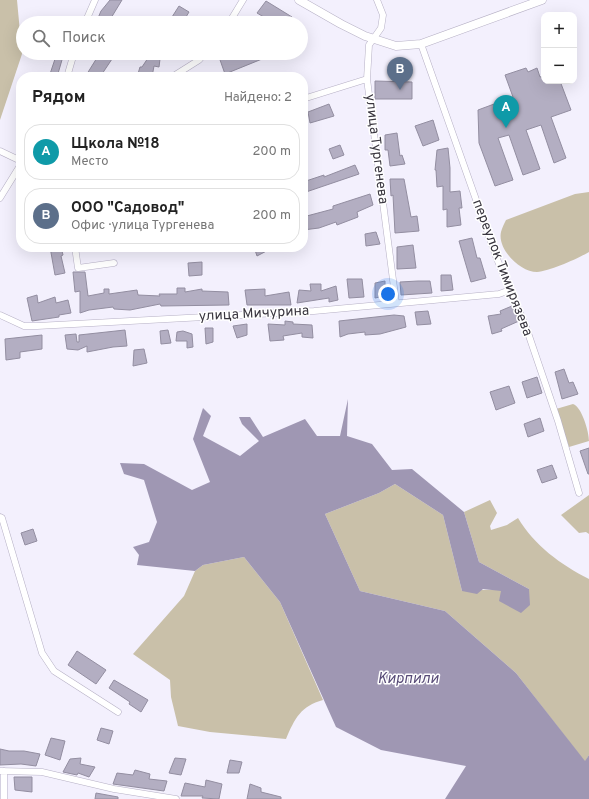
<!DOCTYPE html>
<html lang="ru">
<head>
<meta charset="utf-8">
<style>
  :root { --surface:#fff; --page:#f2f2f2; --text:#222; --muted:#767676; --line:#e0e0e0; --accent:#997b24 }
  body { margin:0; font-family:Overpass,sans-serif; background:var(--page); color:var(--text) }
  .controls { position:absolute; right:12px; top:12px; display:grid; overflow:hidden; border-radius:8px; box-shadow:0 4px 16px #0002 }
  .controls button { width:36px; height:36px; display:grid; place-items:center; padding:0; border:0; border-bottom:1px solid var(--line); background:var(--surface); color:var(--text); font:20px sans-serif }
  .you { position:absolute; left:388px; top:294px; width:14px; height:14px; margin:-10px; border:3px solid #fff; border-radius:50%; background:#1a73e8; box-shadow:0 0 0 6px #1a73e833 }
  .badge { display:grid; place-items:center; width:26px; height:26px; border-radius:50%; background:var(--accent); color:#fff; font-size:13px; font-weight:700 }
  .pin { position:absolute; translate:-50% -33px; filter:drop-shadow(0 1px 2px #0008) }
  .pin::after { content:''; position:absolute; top:21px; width:14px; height:12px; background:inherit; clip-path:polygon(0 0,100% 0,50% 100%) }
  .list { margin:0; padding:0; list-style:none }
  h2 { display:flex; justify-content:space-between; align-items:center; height:52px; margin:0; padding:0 16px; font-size:17px }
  h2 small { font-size:13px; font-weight:400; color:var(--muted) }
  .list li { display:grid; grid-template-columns:26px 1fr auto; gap:12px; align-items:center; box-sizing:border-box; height:56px; margin:0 8px 8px; padding:0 8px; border:1px solid var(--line); border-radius:16px }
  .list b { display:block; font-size:15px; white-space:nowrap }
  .list p { margin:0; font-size:13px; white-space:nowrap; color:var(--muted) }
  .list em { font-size:13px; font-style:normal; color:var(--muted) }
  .icon { flex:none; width:22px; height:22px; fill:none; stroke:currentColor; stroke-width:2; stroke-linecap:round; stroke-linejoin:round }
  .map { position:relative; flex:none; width:589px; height:799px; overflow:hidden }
  .search { position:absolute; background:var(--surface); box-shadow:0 4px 16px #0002; left:16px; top:16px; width:292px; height:44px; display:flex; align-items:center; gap:10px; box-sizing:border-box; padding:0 14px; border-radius:22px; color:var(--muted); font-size:15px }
  .panel { position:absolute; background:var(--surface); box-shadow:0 4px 16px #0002; left:16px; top:72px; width:292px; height:180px; border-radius:16px }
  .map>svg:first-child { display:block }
</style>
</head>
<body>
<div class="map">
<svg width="589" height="799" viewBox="0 0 589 799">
  <rect width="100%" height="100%" fill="#f3f0fd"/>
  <path fill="#c9c0a9" d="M0,0H17L22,54L0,120Z
    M589,192V252C577,259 550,271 537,272C520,272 497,249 501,232C502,228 504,224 506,220L575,194Z
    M573,404C582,407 589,432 589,441L569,447L556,409Z
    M395,484L443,515L462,591C484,589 506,590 529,589L479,562L464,512L490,500L497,513L490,526L491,530L507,525L518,518C534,545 561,565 589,579V755L585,762L516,673L445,611L360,591L325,514L379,493Z
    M589,495V534L586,532L579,533L561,515Z
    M244,557L280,602L323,700C301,706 295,718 286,739L210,732L178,726L171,697L170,680L133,654L184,596L195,571L203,565Z"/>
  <path fill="#9f97b3" d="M348,399L347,436L372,444L392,470L412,469L464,512L479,562L529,589L530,605L521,613L499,601L501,591L483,589L477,594L462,591L443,515L395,484L379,493L325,514L360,591L445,611L516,673L585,761L589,755V799H445L466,766L381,750L336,727L280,602L244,557L203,565L195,571L137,565L139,555L133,547L149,542L157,522L144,480L124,474L120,463L144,464L192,490L210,482L193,439L203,408L211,416L203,436L240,456L259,441L242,424L239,417H250L263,437L305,419L317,436H340Z"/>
  <path fill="#b3aec2" stroke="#938ea1" d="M110,0H122L108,23H98L100,18H98L101,11Z
    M266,1L292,17L289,23H274L257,13Z
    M179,6L189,12L183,22L172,17Z
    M57,53H64L57,77H49Z
    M100,53H116L100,77H85Z
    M229,53H260L262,59L225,74L219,57Z
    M148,58L160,59L159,67L154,66L152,77H137L140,67H142Z
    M526,68L528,72L537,68L540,77L544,76V81H560L571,110L551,117L566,158L554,163L541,125L526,130L540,169L523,175L509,135L498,138L513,180L495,186L479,143L478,110L513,97L505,75Z
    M375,81L412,82V99H375Z
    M329,104L334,116L310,123L308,112Z
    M433,120L439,140L423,146L415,126Z
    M397,133L400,156L402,155L405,164L390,166L388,150H385V135Z
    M340,145L344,155L333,159L329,149Z
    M448,148L450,168V192L460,191L462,208H459L461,225L447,227V209L443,210V186L437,187L436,170H435L437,150Z
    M355,165L359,174L306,192L303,187V182L324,175V177Z
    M390,179H404L411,217L417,216L419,231L395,233L393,195L391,196Z
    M370,194L373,205L357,212L358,217L337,225L336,222L319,228L303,230V217L333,209V206Z
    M376,232L380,244L366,246L365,234Z
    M472,238L477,258H480L486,278L471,282L459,241Z
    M413,245L416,268L397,269V247Z
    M50,247H61L63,255L61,256L65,273L55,275Z
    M254,247H274L257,256Z
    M202,262V275L189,276L188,263Z
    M73,272H85L88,296L104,293V289H109V294L137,290L138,295L160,296L159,294H177V288H185V292L202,289V291L228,292L229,305L161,306L160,304L130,310L114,309L113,307L89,310L80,313V291L75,292Z
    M441,275H451L453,290L441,291Z
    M347,279H362L364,297L349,298Z
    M385,281V296L375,298V283Z
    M418,281H430L432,293L401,295L400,282Z
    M310,284H321V291L336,286L338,300L329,302V298L297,303L299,290L311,291Z
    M265,289V296L289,292L291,305H247L245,290Z
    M37,295L38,303L55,297L56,303L68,300L71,313L59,315V317L32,321L27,298Z
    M512,306L519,321L501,329L502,331L492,334L488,316L501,314L500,311Z
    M428,311L431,324L417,325L415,312Z
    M394,315L404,316L406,327L380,334L365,335V332L348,334L340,337L339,321Z
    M285,321L293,322V324L312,325L313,338L302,337V333L283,336L284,340L270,341L268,324L285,325Z
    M247,324V335L237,338L233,326Z
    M205,328H213V342L206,344Z
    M125,330L127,346L113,347L87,352V346L78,350L67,349L65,335L76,334L77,342H79V335Z
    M168,330L171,343L161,344L160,331Z
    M183,331L192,334L193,347L187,348V341H176L177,332Z
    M42,335V349L20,352V358L6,360L5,339Z
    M144,349L147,363L133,366L134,350Z
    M564,369L569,383L573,382L578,394L562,399L555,372Z
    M537,377L542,393L527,398L522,382Z
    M509,386L515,403L496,410L490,392Z
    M540,418L544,431L528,437L524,424Z
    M589,448V474H588L580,451Z
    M552,465L557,478L542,483L537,470Z
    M33,529L37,541L25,545L21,533Z
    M77,651L106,670L96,684L68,665Z
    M114,680L148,700L141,712L129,704L130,702L109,688Z
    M101,728L113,731L109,744L97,740Z
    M51,738L65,741L60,760L45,755Z
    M0,749L9,751H24L40,754L36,766L21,764L0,765Z
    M81,758L80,764L95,767L89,777L78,773L77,775L63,772L70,759Z
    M175,758L186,759L181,775L169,773Z
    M230,760L242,762L239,773H227Z
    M135,770L150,774L149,779L167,781L164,791L113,784L117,773L133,775Z
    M14,777H32V792L15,790Z
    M206,780L222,784L219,799L202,798L203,796H181L185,783L205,787Z
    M250,784L261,788V792L281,797V799H247Z
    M96,793L118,797V799H95Z"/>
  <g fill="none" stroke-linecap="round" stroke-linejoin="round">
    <defs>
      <path id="minor" d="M377,0L383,15L381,28L369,45L367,79L396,303
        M85,23L95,0
        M229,23L243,0
        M421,44L497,259L526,327L558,421L579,493
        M67,77L74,53
        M172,77L199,60L205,53
        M303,99L367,79
        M0,151L21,161
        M0,198L21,164
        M75,247L78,268L114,263
        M0,315L24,326H37L314,311L499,294L510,290
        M0,517L2,518L42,653L54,671L118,712
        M0,771L42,772L114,789L176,799
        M4,771V799"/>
      <path id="tertiary" d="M299,0L341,24L365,36L396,46L421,44L542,0"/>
    </defs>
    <use href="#minor" stroke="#b6b0c5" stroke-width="7"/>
    <use href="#tertiary" stroke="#b6b0c5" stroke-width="9"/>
    <use href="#minor" stroke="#fff" stroke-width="6"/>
    <use href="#tertiary" stroke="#fff" stroke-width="8"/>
  </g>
  <g text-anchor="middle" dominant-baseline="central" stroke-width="3" stroke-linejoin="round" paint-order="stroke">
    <g font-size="14" fill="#3a3740" stroke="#fff">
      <text transform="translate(376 149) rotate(83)">улица Тургенева</text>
      <text transform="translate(502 268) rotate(69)">переулок Тимирязева</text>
      <text transform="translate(254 314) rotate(-3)">улица Мичурина</text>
    </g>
    <g font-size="15" font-style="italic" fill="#584b77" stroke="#fff">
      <text x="408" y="679">Кирпили</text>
    </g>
  </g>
</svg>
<div class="controls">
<button>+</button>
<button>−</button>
</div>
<div class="you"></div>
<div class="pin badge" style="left:506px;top:128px;background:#0f9aa8">A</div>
<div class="pin badge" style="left:400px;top:90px;background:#5c6f8a">B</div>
<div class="search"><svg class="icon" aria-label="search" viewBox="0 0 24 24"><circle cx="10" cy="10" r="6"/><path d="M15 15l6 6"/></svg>Поиск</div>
<section class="panel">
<h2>Рядом<small>Найдено: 2</small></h2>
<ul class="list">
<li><span class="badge" style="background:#0f9aa8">A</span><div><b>Щкола №18</b><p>Место</p></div><em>200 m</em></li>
<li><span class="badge" style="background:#5c6f8a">B</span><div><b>ООО &quot;Садовод&quot;</b><p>Офис · улица Тургенева</p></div><em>200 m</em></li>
</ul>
</section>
</div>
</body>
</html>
